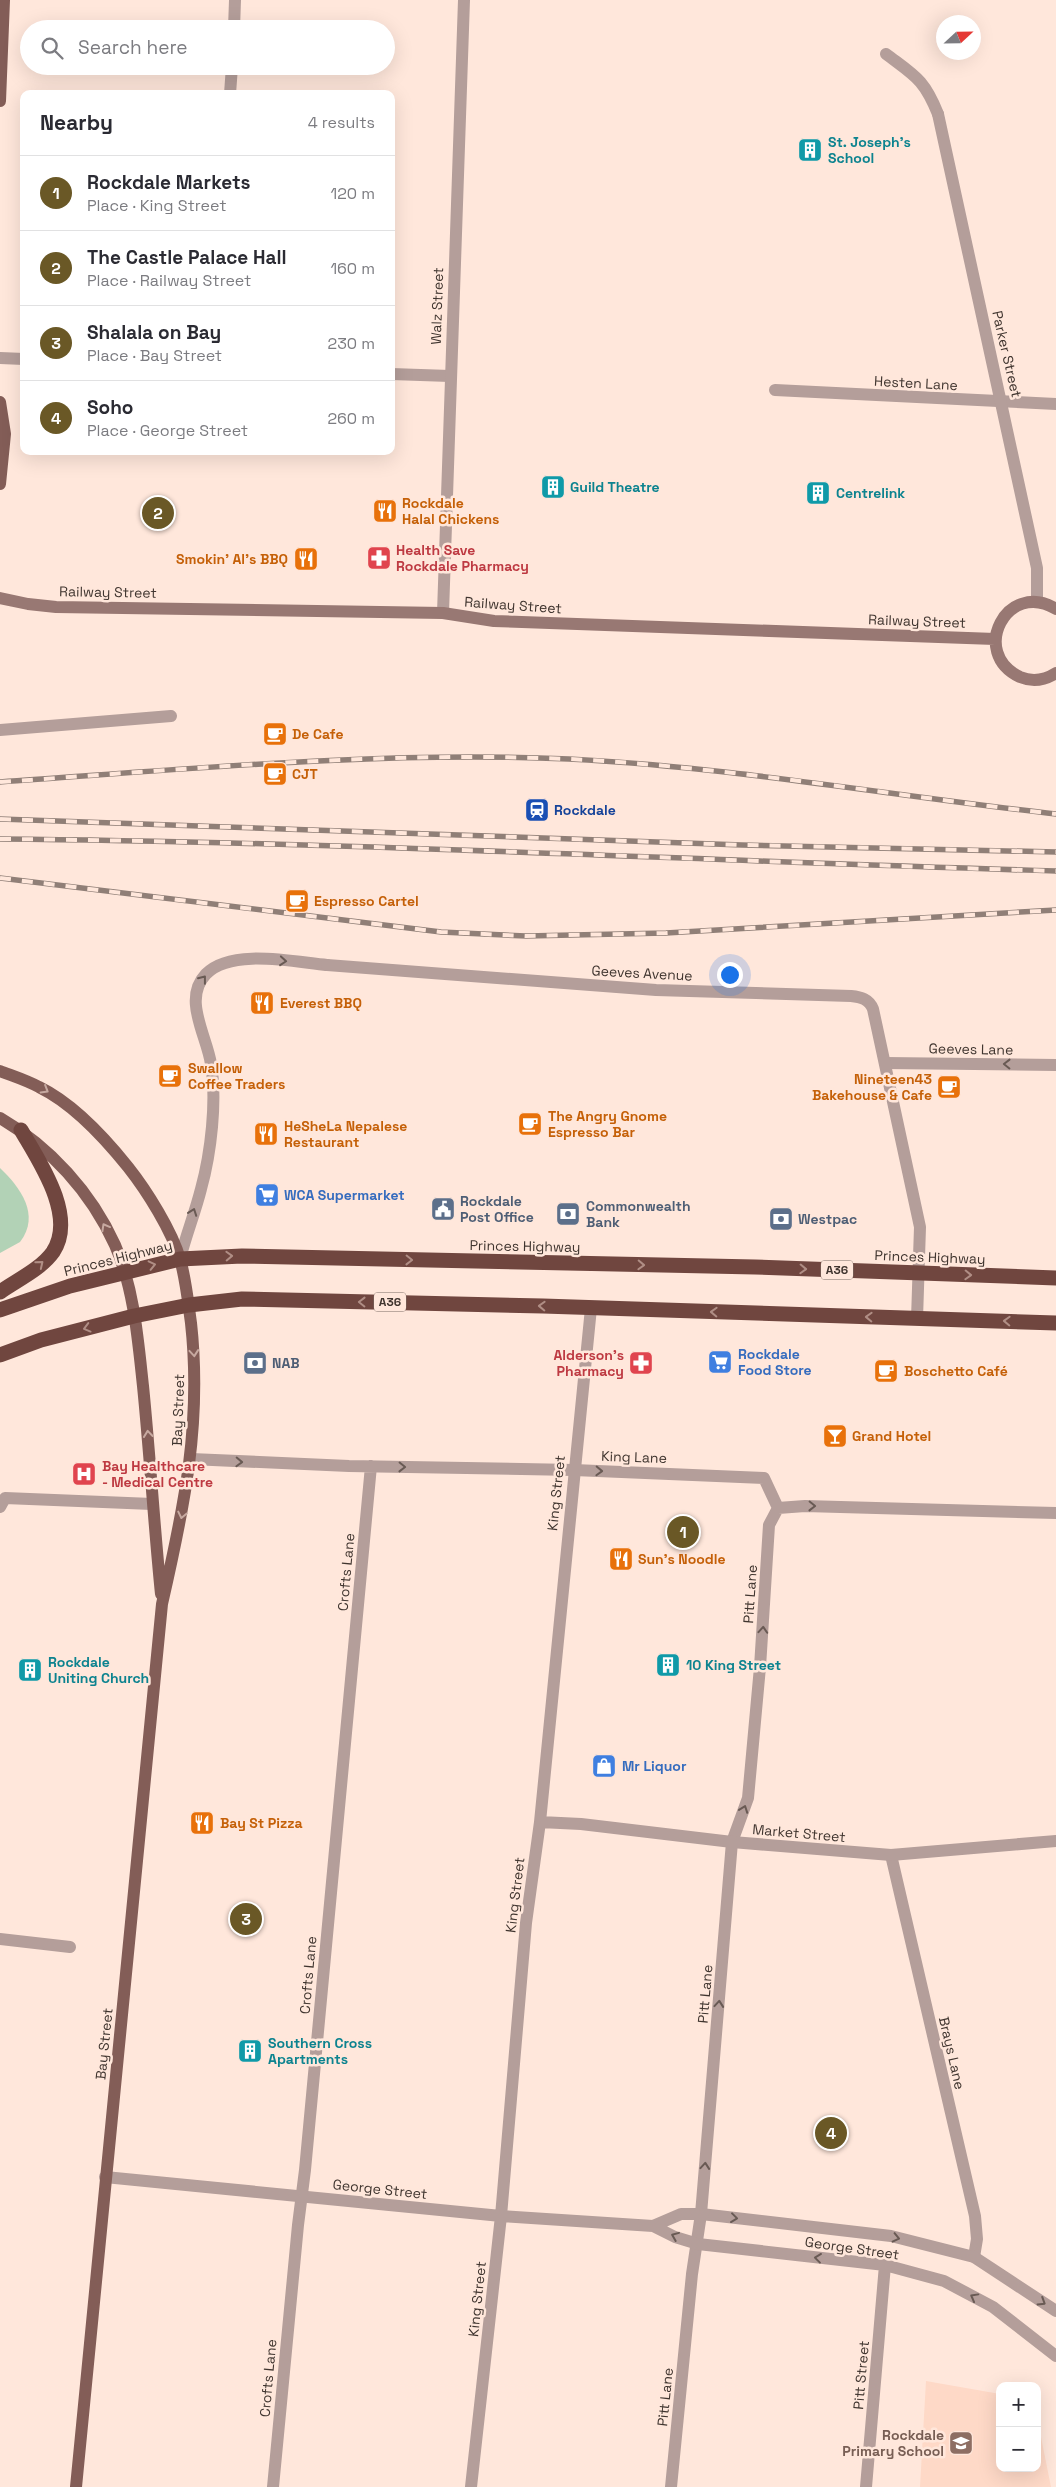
<!DOCTYPE html>
<html lang="en">
<head>
<meta charset="utf-8">
<style>
  :root { --surface:#fff; --page:#f7f7f7; --text:#2b2b33; --muted:#7c7c81; --line:#e1e1e2; --accent:#6a5826 }
  body { margin:0; font-family:"Space Grotesk",sans-serif; background:var(--page); color:var(--text) }
  .controls { position:absolute; right:15px; bottom:15px; display:grid; overflow:hidden; border-radius:10px; box-shadow:0 5px 20px #0002 }
  .controls button { width:45px; height:45px; display:grid; place-items:center; padding:0; border:0; border-bottom:1px solid var(--line); background:var(--surface); color:var(--text); font:25px sans-serif }
  .compass { position:absolute; left:936px; top:15px; width:45px; height:45px; border-radius:50%; background:var(--surface); box-shadow:0 5px 20px #0002; rotate:68deg }
  .you { position:absolute; left:729px; top:974px; width:18px; height:18px; margin:-12px; border:4px solid #fff; border-radius:50%; background:#1a73e8; box-shadow:0 0 0 8px #1a73e833 }
  .badge { display:grid; place-items:center; width:32px; height:32px; border-radius:50%; background:var(--accent); color:#fff; font-size:16px; font-weight:700 }
  .pin { position:absolute; translate:-50% -50%; border:2px solid #fff; box-shadow:0 1px 5px #0006 }
  .list { margin:0; padding:0; list-style:none }
  h2 { display:flex; justify-content:space-between; align-items:center; height:65px; margin:0; padding:0 20px; font-size:21px }
  h2 small { font-size:16px; font-weight:400; color:var(--muted) }
  .list li { display:grid; grid-template-columns:32px 1fr auto; gap:15px; align-items:center; box-sizing:border-box; height:75px; padding:0 20px; border-top:1px solid var(--line) }
  .list b { display:block; font-size:19px; white-space:nowrap }
  .list p { margin:0; font-size:16px; white-space:nowrap; color:var(--muted) }
  .list em { font-size:16px; font-style:normal; color:var(--muted) }
  .icon { flex:none; width:28px; height:28px; fill:none; stroke:currentColor; stroke-width:2; stroke-linecap:round; stroke-linejoin:round }
  .map { position:relative; flex:none; width:1056px; height:2487px; overflow:hidden }
  .search { position:absolute; background:var(--surface); box-shadow:0 5px 20px #0002; left:20px; top:20px; width:375px; height:55px; display:flex; align-items:center; gap:12px; box-sizing:border-box; padding:0 18px; border-radius:28px; color:var(--muted); font-size:19px }
  .panel { position:absolute; background:var(--surface); box-shadow:0 5px 20px #0002; left:20px; top:90px; width:375px; height:365px; border-radius:10px }
  .map>svg:first-child { display:block }
</style>
</head>
<body>
<div class="map">
<svg width="1056" height="2487" viewBox="0 0 1056 2487">
  <rect width="100%" height="100%" fill="#ffe7db"/>
  <path fill="#fed9c7" d="M926,2381L1000,2394V2468H1037V2417L1051,2487H920Z"/>
  <path fill="#b2d2b6" d="M0,1168C20,1187 41,1215 20,1242L0,1253Z"/>
  <g fill="none" stroke-linecap="round" stroke-linejoin="round">
    <path stroke="#b49e9a" stroke-width="12" d="M234,29L235,0
      M886,54C915,76 924,79 938,114
      M230,94L232,66
      M0,358L24,359
      M391,374L450,376
      M775,390L1056,404
      M0,730L171,716
      M885,1063L1056,1065
      M180,1259C186,1235 195,1213 201,1189C211,1153 217,1101 211,1064C207,1036 182,999 206,974C231,948 294,962 327,965
      M191,1459L349,1466L574,1470L764,1478L778,1508L805,1506L1056,1513
      M0,1507L5,1498L152,1504
      M891,1855L975,2216L977,2239L974,2257
      M273,2487L298,2225L305,2170L371,1466
      M671,2487L692,2274L701,2214L732,1842L748,1798L760,1667L769,1525L778,1508"/>
    <path stroke="#b49e9a" stroke-width="12" d="M938,114L1037,568V602
      M443,613L464,0
      M327,965L656,990L851,996C861,997 869,999 873,1009L920,1227L917,1319
      M540,1822L581,1824L732,1842L891,1855L1056,1841
      M0,1939L70,1947
      M105,2177L501,2216L653,2226L675,2237L698,2244L885,2265L944,2281L993,2307L1056,2356
      M653,2226L681,2214H701L891,2236L974,2257L1056,2311
      M471,2487L501,2216L526,1923L540,1822L591,1308
      M866,2487L885,2265"/>
    <path stroke="#987873" stroke-width="12" d="M0,598L28,604L56,607L443,613L494,621L995,639
      M1056,609C1007,579 969,653 1020,677C1032,682 1045,680 1056,673"/>
    <path stroke="#835d57" stroke-width="12" d="M0,101L4,0
      M0,402L5,434L0,484
      M0,1071C13,1076 26,1080 39,1087C74,1104 104,1137 128,1167C147,1191 172,1231 180,1259C186,1280 188,1302 191,1323C202,1423 184,1508 162,1604L76,2487
      M0,1118C50,1147 91,1192 115,1245C134,1288 138,1340 143,1386C150,1456 154,1525 161,1594"/>
    <path stroke="#70463f" stroke-width="15" d="M0,1292C17,1280 41,1269 53,1252C77,1216 39,1161 21,1130
      M0,1310L70,1286L180,1259L242,1256L755,1267L1056,1278
      M0,1355L41,1340L134,1316L189,1305L242,1299L543,1306L1056,1323"/>
    <defs>
      <path id="rail" d="M0,782C189,769 380,751 569,759C732,767 894,796 1056,814
        M0,819L742,845L1056,852
        M0,839C352,842 704,861 1056,871
        M0,878L441,932L526,936L666,933L1056,910"/>
    </defs>
    <use href="#rail" stroke="#907f77" stroke-width="5.5"/>
    <use href="#rail" stroke="#ffe7db" stroke-width="4" stroke-dasharray="11" stroke-linecap="butt"/>
  </g>
  <defs><path id="oneway-chevron" d="M-2-3.5L2.5 0L-2 3.5" fill="none" stroke-width="1.6" stroke-linecap="round" stroke-linejoin="round" transform="scale(1.25)"/></defs>
  <g stroke="#695a54">
    <use href="#oneway-chevron" transform="translate(283 961) rotate(5)"/>
    <use href="#oneway-chevron" transform="translate(203 979) rotate(-52)"/>
    <use href="#oneway-chevron" transform="translate(1007 1064) rotate(-179)"/>
    <use href="#oneway-chevron" transform="translate(193 1212) rotate(-70)"/>
    <use href="#oneway-chevron" transform="translate(239 1462) rotate(2)"/>
    <use href="#oneway-chevron" transform="translate(402 1467) rotate(1)"/>
    <use href="#oneway-chevron" transform="translate(599 1471) rotate(2)"/>
    <use href="#oneway-chevron" transform="translate(812 1506) rotate(1)"/>
    <use href="#oneway-chevron" transform="translate(763 1630) rotate(-86)"/>
    <use href="#oneway-chevron" transform="translate(744 1809) rotate(-70)"/>
    <use href="#oneway-chevron" transform="translate(719 2004) rotate(-85)"/>
    <use href="#oneway-chevron" transform="translate(705 2166) rotate(-85)"/>
    <use href="#oneway-chevron" transform="translate(734 2218) rotate(7)"/>
    <use href="#oneway-chevron" transform="translate(675 2236) rotate(-158)"/>
    <use href="#oneway-chevron" transform="translate(896 2238) rotate(13)"/>
    <use href="#oneway-chevron" transform="translate(818 2258) rotate(-173)"/>
    <use href="#oneway-chevron" transform="translate(974 2297) rotate(-151)"/>
    <use href="#oneway-chevron" transform="translate(1042 2302) rotate(32)"/>
  </g>
  <g stroke="#c7a9a0">
    <use href="#oneway-chevron" transform="translate(45 1090) rotate(31)"/>
    <use href="#oneway-chevron" transform="translate(105 1227) rotate(-119)"/>
    <use href="#oneway-chevron" transform="translate(194 1353) rotate(85)"/>
    <use href="#oneway-chevron" transform="translate(148 1434) rotate(-96)"/>
    <use href="#oneway-chevron" transform="translate(182 1515) rotate(102)"/>
  </g>
  <g stroke="#b08e85">
    <use href="#oneway-chevron" transform="translate(229 1256) rotate(-2)"/>
    <use href="#oneway-chevron" transform="translate(409 1260) rotate(1)"/>
    <use href="#oneway-chevron" transform="translate(40 1264) rotate(-39)"/>
    <use href="#oneway-chevron" transform="translate(152 1265) rotate(-13)"/>
    <use href="#oneway-chevron" transform="translate(641 1265) rotate(2)"/>
    <use href="#oneway-chevron" transform="translate(803 1269) rotate(2)"/>
    <use href="#oneway-chevron" transform="translate(968 1275) rotate(2)"/>
    <use href="#oneway-chevron" transform="translate(362 1302) rotate(-179)"/>
    <use href="#oneway-chevron" transform="translate(542 1306) rotate(-178)"/>
    <use href="#oneway-chevron" transform="translate(714 1312) rotate(-178)"/>
    <use href="#oneway-chevron" transform="translate(869 1317) rotate(-178)"/>
    <use href="#oneway-chevron" transform="translate(1007 1321) rotate(-178)"/>
    <use href="#oneway-chevron" transform="translate(87 1328) rotate(165)"/>
  </g>
  <defs>
    <symbol id="building-square" viewBox="-11 -11 22 22"><rect x="-9" y="-9" width="18" height="18" rx="4" fill="#0f9aa8" stroke="#ffe7db"/><path d="M-4-6H4V6H1V3H-1V6H-4ZM-2.5-4.3h1.7v1.8h-1.7ZM.8-4.3h1.7v1.8H.8ZM-2.5-1h1.7V.8h-1.7ZM.8-1h1.7V.8H.8Z" fill="#fff"/></symbol>
    <symbol id="restaurant-square" viewBox="-11 -11 22 22"><rect x="-9" y="-9" width="18" height="18" rx="4" fill="#e8710a" stroke="#ffe7db"/><path d="M-5-6h1v4h1v-4h1v4h1v-4h1v5L-1.5 .5V6h-2V.5L-5-1ZM5-6V6H3V1.5H1.5Q1.5-4 5-6Z" fill="#fff"/></symbol>
    <symbol id="pharmacy-square" viewBox="-11 -11 22 22"><rect x="-9" y="-9" width="18" height="18" rx="4" fill="#e0444e" stroke="#ffe7db"/><path d="M-2-6h4v4h4v4h-4v4h-4v-4h-4v-4h4Z" fill="#fff"/></symbol>
    <symbol id="cafe-square" viewBox="-11 -11 22 22"><rect x="-9" y="-9" width="18" height="18" rx="4" fill="#e8710a" stroke="#ffe7db"/><path d="M-5.5-4.5H6V0H3Q3 3.5 0 3.5H-2.5Q-5.5 3.5-5.5 0ZM3-3.2v2h1.7v-2ZM-6 4.5H4V6H-6Z" fill="#fff"/></symbol>
    <symbol id="station-square" viewBox="-11 -11 22 22"><rect x="-9" y="-9" width="18" height="18" rx="4" fill="#1a4fb4" stroke="#ffe7db"/><path d="M-3-6H3Q5-6 5-4V2Q5 4 3 4L4.5 6H3L1.5 4h-3L-3 6H-4.5L-3 4Q-5 4-5 2V-4Q-5-6-3-6ZM-3.5-4v3h7v-3ZM-3.5 1v1.5H-2V1ZM2 1v1.5H3.5V1Z" fill="#fff"/></symbol>
    <symbol id="supermarket-square" viewBox="-11 -11 22 22"><rect x="-9" y="-9" width="18" height="18" rx="4" fill="#3f7fe0" stroke="#ffe7db"/><path d="M-6-5.5h2.5l.6 2H6L4.5 2H-2.5L-4.4-4H-6ZM-1.5 3.2a1.3 1.3 0 1 0 .1 0ZM3 3.2a1.3 1.3 0 1 0 .1 0Z" fill="#fff"/></symbol>
    <symbol id="civic-square" viewBox="-11 -11 22 22"><rect x="-9" y="-9" width="18" height="18" rx="4" fill="#5c6f8a" stroke="#ffe7db"/><path d="M-.6-6.5H3V-4.5H.6V-3L4-1V1h2V6H-6V1h2V-1L-.6-3ZM-1.2 2.5V6h2.4V2.5Z" fill="#fff"/></symbol>
    <symbol id="bank-square" viewBox="-11 -11 22 22"><rect x="-9" y="-9" width="18" height="18" rx="4" fill="#5c6f8a" stroke="#ffe7db"/><path d="M-6-4H6V4H-6ZM0-2.3a2.3 2.3 0 1 0 0 4.6a2.3 2.3 0 1 0 0-4.6Z" fill="#fff"/></symbol>
    <symbol id="bar-square" viewBox="-11 -11 22 22"><rect x="-9" y="-9" width="18" height="18" rx="4" fill="#e8710a" stroke="#ffe7db"/><path d="M-6-5H6L.8 .8V4.5H3.5V6h-7V4.5H-.8V.8Z" fill="#fff"/></symbol>
    <symbol id="hospital-square" viewBox="-11 -11 22 22"><rect x="-9" y="-9" width="18" height="18" rx="4" fill="#e0444e" stroke="#ffe7db"/><path d="M-5-5h3v3.5h4V-5h3V5h-3V1.5h-4V5h-3Z" fill="#fff"/></symbol>
    <symbol id="shop-square" viewBox="-11 -11 22 22"><rect x="-9" y="-9" width="18" height="18" rx="4" fill="#3f7fe0" stroke="#ffe7db"/><path d="M-5-2.5h2.3a2.7 3.5 0 0 1 5.4 0H5L5.5 6h-11ZM-1.5-2.5h3a1.5 2.3 0 0 0-3 0Z" fill="#fff"/></symbol>
    <symbol id="school-square" viewBox="-11 -11 22 22"><rect x="-9" y="-9" width="18" height="18" rx="4" fill="#8d6e63" stroke="#ffe7db"/><path d="M0-5L7-2L0 1L-7-2ZM-4 1L0 2.5L4 1V4Q0 6-4 4Z" fill="#fff"/></symbol>
  </defs>
  <g fill-rule="evenodd">
    <use href="#building-square" x="796" y="136" width="28" height="28"/>
    <use href="#building-square" x="539" y="473" width="28" height="28"/>
    <use href="#building-square" x="804" y="479" width="28" height="28"/>
    <use href="#restaurant-square" x="371" y="497" width="28" height="28"/>
    <use href="#pharmacy-square" x="365" y="544" width="28" height="28"/>
    <use href="#restaurant-square" x="292" y="545" width="28" height="28"/>
    <use href="#cafe-square" x="261" y="720" width="28" height="28"/>
    <use href="#cafe-square" x="261" y="760" width="28" height="28"/>
    <use href="#station-square" x="523" y="796" width="28" height="28"/>
    <use href="#cafe-square" x="283" y="887" width="28" height="28"/>
    <use href="#restaurant-square" x="248" y="989" width="28" height="28"/>
    <use href="#cafe-square" x="156" y="1062" width="28" height="28"/>
    <use href="#cafe-square" x="935" y="1073" width="28" height="28"/>
    <use href="#cafe-square" x="516" y="1110" width="28" height="28"/>
    <use href="#restaurant-square" x="252" y="1120" width="28" height="28"/>
    <use href="#supermarket-square" x="253" y="1181" width="28" height="28"/>
    <use href="#civic-square" x="429" y="1195" width="28" height="28"/>
    <use href="#bank-square" x="554" y="1200" width="28" height="28"/>
    <use href="#bank-square" x="767" y="1205" width="28" height="28"/>
    <use href="#supermarket-square" x="706" y="1348" width="28" height="28"/>
    <use href="#bank-square" x="241" y="1349" width="28" height="28"/>
    <use href="#pharmacy-square" x="627" y="1349" width="28" height="28"/>
    <use href="#cafe-square" x="872" y="1357" width="28" height="28"/>
    <use href="#bar-square" x="821" y="1422" width="28" height="28"/>
    <use href="#hospital-square" x="70" y="1460" width="28" height="28"/>
    <use href="#restaurant-square" x="607" y="1545" width="28" height="28"/>
    <use href="#building-square" x="654" y="1651" width="28" height="28"/>
    <use href="#building-square" x="16" y="1656" width="28" height="28"/>
    <use href="#shop-square" x="590" y="1752" width="28" height="28"/>
    <use href="#restaurant-square" x="188" y="1809" width="28" height="28"/>
    <use href="#building-square" x="236" y="2037" width="28" height="28"/>
    <use href="#school-square" x="947" y="2429" width="28" height="28"/>
  </g>
  <g text-anchor="middle" dominant-baseline="central" stroke-width="5" stroke-linejoin="round" paint-order="stroke">
    <g fill="#ffe7db" stroke="#796a63" stroke-width="1">
      <rect x="821" y="1260.5" width="32" height="19" rx="4"/>
      <rect x="374" y="1292.5" width="32" height="19" rx="4"/>
    </g>
    <g font-size="12" font-weight="bold" fill="#40352f">
      <text x="837" y="1270">A36</text>
      <text x="390" y="1302">A36</text>
    </g>
    <g font-size="14" font-weight="bold" fill="#0d838f" stroke="#ffe7db" text-anchor="start">
      <text x="828" y="142">St. Joseph's<tspan x="828" dy="16">School</tspan></text>
      <text x="570" y="487">Guild Theatre</text>
      <text x="836" y="493">Centrelink</text>
      <text x="48" y="1662">Rockdale<tspan x="48" dy="16">Uniting Church</tspan></text>
      <text x="686" y="1665">10 King Street</text>
      <text x="268" y="2043">Southern Cross<tspan x="268" dy="16">Apartments</tspan></text>
    </g>
    <g font-size="14" fill="#40352f" stroke="#ffe7db">
      <text transform="translate(437 306) rotate(-88)">Walz Street</text>
      <text transform="translate(1007 354) rotate(77)">Parker Street</text>
      <text transform="translate(916 383) rotate(3)">Hesten Lane</text>
      <text transform="translate(108 592) rotate(1)">Railway Street</text>
      <text transform="translate(513 605) rotate(4)">Railway Street</text>
      <text transform="translate(917 621) rotate(2)">Railway Street</text>
      <text transform="translate(642 973) rotate(3)">Geeves Avenue</text>
      <text transform="translate(971 1049) rotate(1)">Geeves Lane</text>
      <text transform="translate(525 1246) rotate(1)">Princes Highway</text>
      <text transform="translate(930 1257) rotate(2)">Princes Highway</text>
      <text transform="translate(118 1258) rotate(-14)">Princes Highway</text>
      <text transform="translate(178 1410) rotate(-88)">Bay Street</text>
      <text transform="translate(634 1457) rotate(2)">King Lane</text>
      <text transform="translate(556 1493) rotate(-84)">King Street</text>
      <text transform="translate(346 1572) rotate(-85)">Crofts Lane</text>
      <text transform="translate(750 1594) rotate(-86)">Pitt Lane</text>
      <text transform="translate(799 1833) rotate(5)">Market Street</text>
      <text transform="translate(515 1895) rotate(-83)">King Street</text>
      <text transform="translate(308 1975) rotate(-85)">Crofts Lane</text>
      <text transform="translate(705 1994) rotate(-85)">Pitt Lane</text>
      <text transform="translate(104 2044) rotate(-84)">Bay Street</text>
      <text transform="translate(952 2053) rotate(77)">Brays Lane</text>
      <text transform="translate(380 2189) rotate(6)">George Street</text>
      <text transform="translate(852 2248) rotate(8)">George Street</text>
      <text transform="translate(477 2299) rotate(-84)">King Street</text>
      <text transform="translate(861 2375) rotate(-85)">Pitt Street</text>
      <text transform="translate(268 2378) rotate(-85)">Crofts Lane</text>
      <text transform="translate(665 2397) rotate(-84)">Pitt Lane</text>
    </g>
    <g font-size="14" font-weight="bold" fill="#c56008" stroke="#ffe7db" text-anchor="start">
      <text x="402" y="503">Rockdale<tspan x="402" dy="16">Halal Chickens</tspan></text>
      <text x="288" y="559" text-anchor="end">Smokin' Al's BBQ</text>
      <text x="292" y="734">De Cafe</text>
      <text x="292" y="774">CJT</text>
      <text x="314" y="901">Espresso Cartel</text>
      <text x="280" y="1003">Everest BBQ</text>
      <text x="188" y="1068">Swallow<tspan x="188" dy="16">Coffee Traders</tspan></text>
      <text x="932" y="1079" text-anchor="end">Nineteen43<tspan x="932" dy="16">Bakehouse &amp; Cafe</tspan></text>
      <text x="548" y="1116">The Angry Gnome<tspan x="548" dy="16">Espresso Bar</tspan></text>
      <text x="284" y="1126">HeSheLa Nepalese<tspan x="284" dy="16">Restaurant</tspan></text>
      <text x="904" y="1371">Boschetto Café</text>
      <text x="852" y="1436">Grand Hotel</text>
      <text x="638" y="1559">Sun's Noodle</text>
      <text x="220" y="1823">Bay St Pizza</text>
    </g>
    <g font-size="14" font-weight="bold" fill="#be3a42" stroke="#ffe7db" text-anchor="start">
      <text x="396" y="550">Health Save<tspan x="396" dy="16">Rockdale Pharmacy</tspan></text>
      <text x="624" y="1355" text-anchor="end">Alderson's<tspan x="624" dy="16">Pharmacy</tspan></text>
      <text x="102" y="1466">Bay Healthcare<tspan x="102" dy="16">- Medical Centre</tspan></text>
    </g>
    <g font-size="14" font-weight="bold" fill="#164399" stroke="#ffe7db" text-anchor="start">
      <text x="554" y="810">Rockdale</text>
    </g>
    <g font-size="14" font-weight="bold" fill="#366cbe" stroke="#ffe7db" text-anchor="start">
      <text x="284" y="1195">WCA Supermarket</text>
      <text x="738" y="1354">Rockdale<tspan x="738" dy="16">Food Store</tspan></text>
      <text x="622" y="1766">Mr Liquor</text>
    </g>
    <g font-size="14" font-weight="bold" fill="#4e5e75" stroke="#ffe7db" text-anchor="start">
      <text x="460" y="1201">Rockdale<tspan x="460" dy="16">Post Office</tspan></text>
      <text x="586" y="1206">Commonwealth<tspan x="586" dy="16">Bank</tspan></text>
      <text x="798" y="1219">Westpac</text>
      <text x="272" y="1363">NAB</text>
    </g>
    <g font-size="14" font-weight="bold" fill="#785e54" stroke="#ffe7db" text-anchor="end">
      <text x="944" y="2435">Rockdale<tspan x="944" dy="16">Primary School</tspan></text>
    </g>
  </g>
</svg>
<div class="controls">
<button>+</button>
<button>−</button>
</div>
<svg class="compass" viewBox="-18 -18 36 36"><path d="M0-13l5 13h-10z" fill="#e53935"/><path d="M0 13l5-13h-10z" fill="#7c7c81"/></svg>
<div class="you"></div>
<div class="pin badge" style="left:683px;top:1532px">1</div>
<div class="pin badge" style="left:158px;top:513px">2</div>
<div class="pin badge" style="left:246px;top:1919px">3</div>
<div class="pin badge" style="left:831px;top:2133px">4</div>
<div class="search"><svg class="icon" aria-label="search" viewBox="0 0 24 24"><circle cx="10" cy="10" r="6"/><path d="M15 15l6 6"/></svg>Search here</div>
<section class="panel">
<h2>Nearby<small>4 results</small></h2>
<ul class="list">
<li><span class="badge">1</span><div><b>Rockdale Markets</b><p>Place · King Street</p></div><em>120 m</em></li>
<li><span class="badge">2</span><div><b>The Castle Palace Hall</b><p>Place · Railway Street</p></div><em>160 m</em></li>
<li><span class="badge">3</span><div><b>Shalala on Bay</b><p>Place · Bay Street</p></div><em>230 m</em></li>
<li><span class="badge">4</span><div><b>Soho</b><p>Place · George Street</p></div><em>260 m</em></li>
</ul>
</section>
</div>
</body>
</html>
